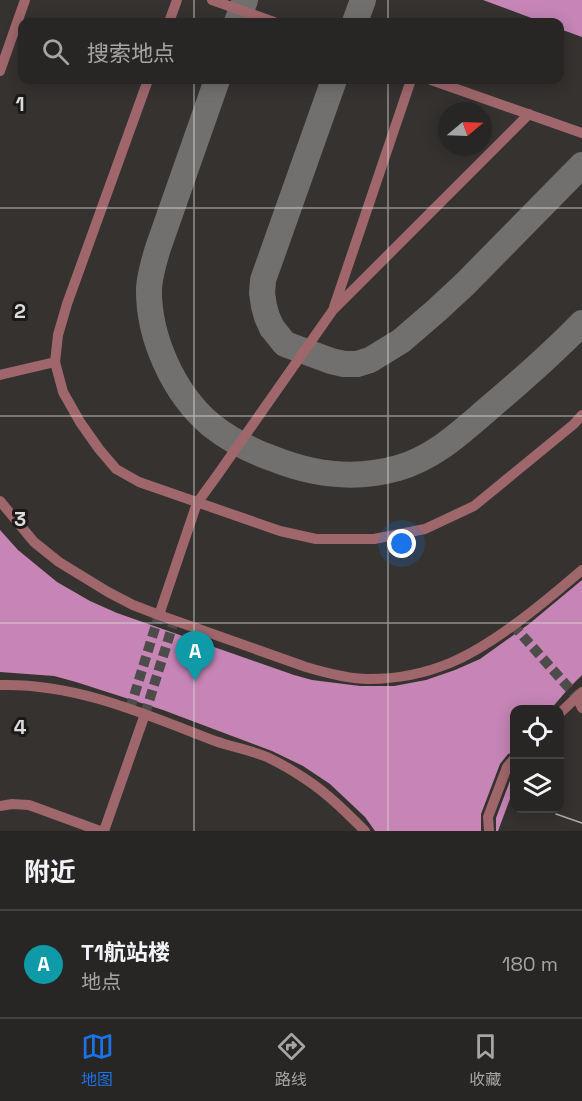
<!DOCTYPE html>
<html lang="zh">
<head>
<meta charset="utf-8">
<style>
  :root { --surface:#282624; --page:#343231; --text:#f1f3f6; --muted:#a5a5a6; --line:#444341; --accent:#1a73e8 }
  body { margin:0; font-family:"Space Grotesk","Noto Sans SC",sans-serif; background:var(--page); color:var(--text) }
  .controls { position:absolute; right:18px; bottom:18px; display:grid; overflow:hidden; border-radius:12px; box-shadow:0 3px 15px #0003 }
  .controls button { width:54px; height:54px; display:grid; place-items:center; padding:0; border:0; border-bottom:2px solid var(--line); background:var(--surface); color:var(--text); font:30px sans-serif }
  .compass { position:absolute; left:438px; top:102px; width:54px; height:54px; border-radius:50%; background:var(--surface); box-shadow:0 3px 15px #0003; rotate:71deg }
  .you { position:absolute; left:402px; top:544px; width:21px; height:21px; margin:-15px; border:4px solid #fff; border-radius:50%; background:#1a73e8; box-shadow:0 0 0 9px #1a73e833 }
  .badge { display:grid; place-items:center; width:39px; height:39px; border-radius:50%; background:var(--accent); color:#fff; font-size:20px; font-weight:700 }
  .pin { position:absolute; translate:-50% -50px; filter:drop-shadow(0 2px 3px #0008) }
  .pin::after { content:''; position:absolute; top:32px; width:21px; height:18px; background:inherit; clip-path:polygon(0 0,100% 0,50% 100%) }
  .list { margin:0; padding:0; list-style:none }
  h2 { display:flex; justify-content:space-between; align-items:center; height:78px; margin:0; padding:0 24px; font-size:26px }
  h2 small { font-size:20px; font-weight:400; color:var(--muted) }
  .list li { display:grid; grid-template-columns:39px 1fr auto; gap:18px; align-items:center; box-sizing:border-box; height:108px; padding:0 24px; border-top:2px solid var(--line) }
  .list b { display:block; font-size:22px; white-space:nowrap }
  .list p { margin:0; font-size:20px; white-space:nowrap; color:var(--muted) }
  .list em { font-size:20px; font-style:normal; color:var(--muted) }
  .icon { flex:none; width:33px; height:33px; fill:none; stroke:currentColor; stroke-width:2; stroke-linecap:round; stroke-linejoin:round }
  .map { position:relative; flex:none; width:582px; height:831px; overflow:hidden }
  .search { position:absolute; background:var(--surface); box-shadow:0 3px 15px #0003; left:18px; right:18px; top:18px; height:66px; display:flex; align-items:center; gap:15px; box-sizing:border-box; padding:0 21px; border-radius:12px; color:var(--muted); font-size:22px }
  .sheet { height:186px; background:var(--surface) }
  nav { display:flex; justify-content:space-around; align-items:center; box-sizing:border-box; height:84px; border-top:2px solid var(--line); background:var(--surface); font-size:16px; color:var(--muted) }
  nav a { display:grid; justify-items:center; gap:3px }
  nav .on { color:var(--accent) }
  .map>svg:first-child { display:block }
</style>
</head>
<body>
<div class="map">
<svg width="582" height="831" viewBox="0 0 582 831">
  <rect width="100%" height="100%" fill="#353230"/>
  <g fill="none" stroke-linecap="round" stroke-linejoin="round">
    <path stroke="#72706e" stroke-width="26" d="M237,22L245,0
      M355,22L363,0
      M217,80L158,248C154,261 150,274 149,288C148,336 173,393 211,425C230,440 251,451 274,459C314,475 356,480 398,468C434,458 461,432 488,409C521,381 552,354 582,323
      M334,80L263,280L262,293L264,306L267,317L272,328L285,344L331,361L344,364H357L370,360L401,341L437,310L465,284L582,165"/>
  </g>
  <path fill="#c685b5" d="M483,0H582V37L560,29V22H542Z
    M0,530L18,550L57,582L90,601L117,613L294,675L312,680L360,686H394L426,680L455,670L480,659L529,624L582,580V675L568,689L550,710H514V752L508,754L500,764L481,814V831H375L365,817L330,784L303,766L272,751L163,710L76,682L54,676L0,672Z
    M514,770V788L498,831H496V818Z"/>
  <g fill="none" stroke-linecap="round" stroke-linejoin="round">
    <path stroke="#4e4c4a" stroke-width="10" stroke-dasharray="10 5" stroke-linecap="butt" d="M513,625L577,697
      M130,709L159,615
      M145,714L174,621"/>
    <path stroke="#9f676b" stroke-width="10" d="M212,0L274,22
      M169,22L177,0
      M0,71L25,0
      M148,80L67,304L58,335L55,362L63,392L80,422L99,449L116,469L139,482L280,531L316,539H374L425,529L474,506L574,424L582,415
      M431,80L582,133
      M334,307L411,80
      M0,375L55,362
      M0,501L34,542L59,562L108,592L133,605L159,615L306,667C326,673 348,679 369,679C396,679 426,673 450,663C495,644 546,601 582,570
      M159,615L197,503L216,477L333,310L529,114
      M0,685C76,683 145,714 215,741C232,747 250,750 267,757C280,763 295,772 307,780C328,794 347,813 365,831
      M577,697L582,708
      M560,713L582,692
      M0,806L12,804L29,805L100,831
      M104,831L145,714
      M489,831L488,817L507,767L514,759"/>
    <path stroke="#b0afad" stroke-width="1.5" d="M556,814L582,823"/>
  </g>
  <path fill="none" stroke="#dddcda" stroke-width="1.5" stroke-opacity="0.55" d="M194,0V22M388,0V22M194,80V831M388,80V831M0,208H582M0,416H582M0,623H582"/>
  <g font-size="20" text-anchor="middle" font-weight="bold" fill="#dddcda" stroke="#1b1a19" stroke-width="6" stroke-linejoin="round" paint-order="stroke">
    <text x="20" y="111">1</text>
    <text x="20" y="318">2</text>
    <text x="20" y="526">3</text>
    <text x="20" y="734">4</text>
  </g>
</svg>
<div class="controls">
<button><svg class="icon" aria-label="locate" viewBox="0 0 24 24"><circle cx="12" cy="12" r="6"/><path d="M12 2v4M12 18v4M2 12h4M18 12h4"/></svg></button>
<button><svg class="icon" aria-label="layers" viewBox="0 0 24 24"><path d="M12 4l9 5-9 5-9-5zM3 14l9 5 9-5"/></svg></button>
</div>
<svg class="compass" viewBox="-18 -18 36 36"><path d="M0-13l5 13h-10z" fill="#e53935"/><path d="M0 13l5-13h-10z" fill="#a5a5a6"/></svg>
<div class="you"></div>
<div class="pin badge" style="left:195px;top:681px;background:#0f9aa8">A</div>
<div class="search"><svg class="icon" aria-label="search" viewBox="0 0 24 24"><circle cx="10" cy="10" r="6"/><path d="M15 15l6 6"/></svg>搜索地点</div>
</div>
<section class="sheet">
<h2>附近<small></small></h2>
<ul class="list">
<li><span class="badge" style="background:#0f9aa8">A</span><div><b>T1航站楼</b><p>地点</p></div><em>180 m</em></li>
</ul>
</section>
<nav>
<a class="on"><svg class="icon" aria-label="map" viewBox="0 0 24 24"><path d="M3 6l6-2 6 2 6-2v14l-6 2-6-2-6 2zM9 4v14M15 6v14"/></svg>地图</a>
<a><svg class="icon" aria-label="directions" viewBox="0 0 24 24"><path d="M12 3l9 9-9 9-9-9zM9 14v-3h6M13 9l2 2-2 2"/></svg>路线</a>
<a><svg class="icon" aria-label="saved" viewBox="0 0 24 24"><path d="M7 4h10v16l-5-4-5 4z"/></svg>收藏</a>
</nav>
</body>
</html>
